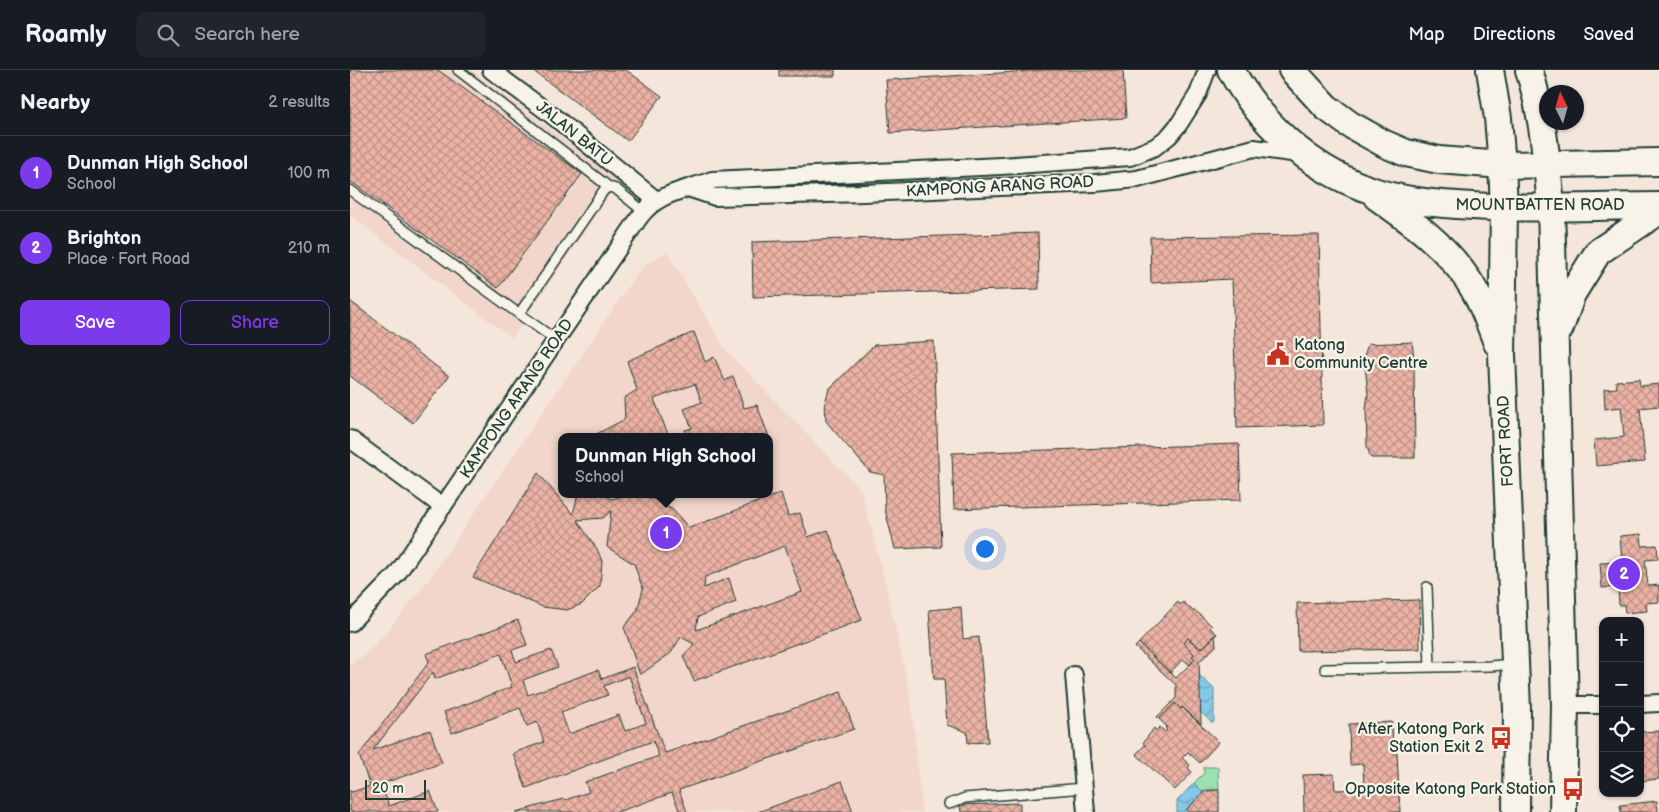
<!DOCTYPE html>
<html lang="en">
<head>
<meta charset="utf-8">
<style>
  :root { --surface:#171b24; --page:#20242c; --text:#f1f3f6; --muted:#9ea1a6; --line:#363941; --accent:#7c3aed }
  body { margin:0; font-family:"Balsamiq Sans",sans-serif; background:var(--page); color:var(--text) }
  .controls { position:absolute; right:15px; bottom:15px; display:grid; overflow:hidden; border-radius:10px; box-shadow:0 1px 4px #0004 }
  .controls button { width:45px; height:45px; display:grid; place-items:center; padding:0; border:0; border-bottom:1px solid var(--line); background:var(--surface); color:var(--text); font:25px sans-serif }
  .compass { position:absolute; left:1189px; top:15px; width:45px; height:45px; border-radius:50%; background:var(--surface); box-shadow:0 1px 4px #0004; rotate:355deg }
  .scale { position:absolute; left:15px; bottom:12px; width:61px; box-sizing:border-box; padding-left:5px; border:2px solid #1f3d34; border-top:0; font-size:14px; line-height:18px; white-space:nowrap; color:#1f3d34; -webkit-text-stroke:4px #f7f3e8; paint-order:stroke }
  .you { position:absolute; left:634px; top:478px; width:18px; height:18px; margin:-12px; border:4px solid #fff; border-radius:50%; background:#1a73e8; box-shadow:0 0 0 8px #1a73e833 }
  .badge { display:grid; place-items:center; width:32px; height:32px; border-radius:50%; background:var(--accent); color:#fff; font-size:16px; font-weight:700 }
  .pin { position:absolute; translate:-50% -50%; border:2px solid #fff; box-shadow:0 1px 5px #0006 }
  .popup { position:absolute; left:208px; top:363px; width:215px; height:65px; box-sizing:border-box; display:grid; place-content:center; border-radius:10px; background:var(--surface); filter:drop-shadow(0 1px 4px #0005); font-size:16px; white-space:nowrap; color:var(--muted) }
  .popup b { font-size:19px; color:var(--text) }
  .popup::after { content:''; position:absolute; left:50%; top:100%; margin-left:-10px; border:10px solid transparent; border-top-color:var(--surface) }
  .list { margin:0; padding:0; list-style:none }
  h2 { display:flex; justify-content:space-between; align-items:center; height:65px; margin:0; padding:0 20px; font-size:21px }
  h2 small { font-size:16px; font-weight:400; color:var(--muted) }
  .list li { display:grid; grid-template-columns:32px 1fr auto; gap:15px; align-items:center; box-sizing:border-box; height:75px; padding:0 20px; border-top:1px solid var(--line) }
  .list b { display:block; font-size:19px; white-space:nowrap }
  .list p { margin:0; font-size:16px; white-space:nowrap; color:var(--muted) }
  .list em { font-size:16px; font-style:normal; color:var(--muted) }
  .actions { display:flex; gap:10px; padding:15px 20px }
  .actions a { flex:1; padding:11px 0; border:1px solid var(--accent); border-radius:10px; text-align:center; font-size:18px; color:var(--accent) }
  .actions .main { background:var(--accent); color:#fff }
  .icon { flex:none; width:28px; height:28px; fill:none; stroke:currentColor; stroke-width:2; stroke-linecap:round; stroke-linejoin:round }
  .map { position:relative; flex:none; width:1309px; height:742px; overflow:hidden }
  header { display:flex; align-items:center; gap:30px; box-sizing:border-box; height:70px; padding:0 25px; background:var(--surface); border-bottom:1px solid var(--line) }
  header strong { font-size:24px }
  nav { display:flex; gap:28px; margin-inline-start:auto; font-size:18px }
  .search { width:350px; height:45px; background:var(--page); display:flex; align-items:center; gap:12px; box-sizing:border-box; padding:0 18px; border-radius:10px; color:var(--muted); font-size:19px }
  main { display:flex }
  aside { flex:1; background:var(--surface) }
  .map>svg:first-child { display:block }
</style>
</head>
<body>
<header>
<strong>Roamly</strong>
<div class="search"><svg class="icon" aria-label="search" viewBox="0 0 24 24"><circle cx="10" cy="10" r="6"/><path d="M15 15l6 6"/></svg>Search here</div>
<nav><a>Map</a><a>Directions</a><a>Saved</a></nav>
</header>
<main>
<aside>
<h2>Nearby<small>2 results</small></h2>
<ul class="list">
<li><span class="badge">1</span><div><b>Dunman High School</b><p>School</p></div><em>100 m</em></li>
<li><span class="badge">2</span><div><b>Brighton</b><p>Place · Fort Road</p></div><em>210 m</em></li>
</ul>
<div class="actions"><a class="main">Save</a><a>Share</a></div>
</aside>
<div class="map">
<svg width="1309" height="742" viewBox="0 0 1309 742">
  <defs>
    <pattern id="grass-tufts" width="24" height="20" patternUnits="userSpaceOnUse" patternTransform="scale(1.25)"><rect width="24" height="20" fill="#9ae2b1"/><path d="M3 7l-1-3M5 7V3M7 7l1-3M15 17l-1-3M17 17v-4M19 17l1-3" fill="none" stroke="#84c399"/></pattern>
    <pattern id="water-waves" width="16" height="10" patternUnits="userSpaceOnUse" patternTransform="scale(1.25)"><rect width="16" height="10" fill="#85c9e6"/><path d="M0 5q4-4 8 0t8 0" fill="none" stroke="#6ca4bb"/></pattern>
    <pattern id="building-cross-hatch" width="8" height="8" patternUnits="userSpaceOnUse" patternTransform="scale(1.25)"><rect width="8" height="8" fill="#ecb2a5"/><path d="M0 0l8 8M0 8l8-8" fill="none" stroke="#bf9287"/></pattern>
  </defs>
  <rect width="100%" height="100%" fill="#f5e6db"/>
  <filter id="ink" filterUnits="userSpaceOnUse"><feTurbulence type="fractalNoise" baseFrequency=".02" numOctaves="2"/><feDisplacementMap in="SourceGraphic" scale="10" xChannelSelector="R" yChannelSelector="G"/><feConvolveMatrix kernelMatrix="1 2 1 2 8 2 1 2 1" color-interpolation-filters="sRGB"/></filter>
  <g filter="url(#ink)">
    <path fill="#f2d6cb" fill-rule="evenodd" d="M0,0H121L270,110L162,268L0,145Z
      M317,182L375,279L511,420L534,507L561,628L572,742H0V595L19,581L37,562L79,509L284,208L296,194ZM212,367H420V424H212Z"/>
    <path fill="url(#grass-tufts)" stroke="#5c9072" d="M854,697H868L869,720H856L853,722L844,713L854,703Z"/>
    <path fill="url(#water-waves)" stroke="#5c919f" d="M846,602L864,619V652H861L839,631Z
      M844,713L853,722L834,742H827V731Z"/>
    <path fill="url(#building-cross-hatch)" stroke="#1f3d34" fill-rule="evenodd" d="M0,0H88L232,104L148,218L0,111Z
      M182,0H276L312,26L278,71Z
      M429,0H485V6H429Z
      M698,0H773L776,48L540,63L536,10Z
      M688,163L689,219L403,227L402,172Z
      M969,165L973,355L887,358L882,209L801,213L800,167Z
      M0,231L99,306L63,353L0,306Z
      M344,262L355,292L364,287L375,311L383,306L394,338L407,335L419,367H337L335,360L342,358L334,339L352,332L345,314L304,329L319,367H241L275,349L274,328L287,320L277,291Z
      M584,271L591,477L545,479L535,440L534,405L520,402L485,362L476,351L475,333L479,319L524,275Z
      M1062,272L1064,287L1065,388H1021L1017,377L1016,339L1018,324L1014,286L1018,274Z
      M1289,309L1290,316L1309,314V336L1290,338L1295,392L1246,396L1244,370L1274,367L1271,337L1255,339L1254,319L1267,318L1266,311Z
      M889,374L891,430L604,439L602,383Z
      M188,403L223,444L228,424H255L261,429L270,427V424H285L303,429L323,440L339,458L431,423L438,446L450,443L458,467L478,460L512,550L344,611L333,586L344,574L331,567L321,583L290,605L274,557L287,541L293,519L284,494L257,477L261,441L253,448L227,450L247,479L252,491L250,516L232,534L217,540L193,537L123,507ZM435,476L452,522L346,560L348,547L386,532L379,508L354,518L355,507Z
      M1291,464L1292,476L1307,475L1308,489L1295,490L1298,516L1309,515V532L1296,533L1297,541L1275,543L1274,535H1269L1268,517L1252,518L1250,493L1272,492L1270,466Z
      M1069,530L1070,579L948,581L947,533Z
      M828,532L830,535L833,532L844,542L845,540L862,556L860,558L867,564L853,578L851,576L850,578L838,568L833,573L844,584L842,586L845,589L826,608L789,573Z
      M611,537L613,569L629,567L638,672L618,673L617,662L597,655L594,609H584L579,540Z
      M168,550L177,575L162,580L166,592L201,580L208,597L173,610L178,625L248,600L252,609L283,597L315,683L491,622L504,659L329,720L337,742H330L322,723L267,742H166L213,729L215,730L239,722L235,712L309,686L303,671L176,718L163,683L194,672L187,652L177,656L170,638L102,663L94,642L162,617L151,584L85,609L83,602L23,680L80,660L92,693L31,714L39,736L80,721L88,742H0V720L2,722L20,716L9,685L79,592L76,584ZM279,606L296,653L275,661L269,645L219,664L211,642L258,625L254,616Z
      M865,565L866,576L849,592L851,654L832,637L831,639L825,633L809,649L807,647L826,628V615L785,577L789,573L820,603L831,591L834,590L840,595L845,589L842,586L844,584L833,573L838,568L850,578L851,576L853,578Z
      M825,633L831,639L832,637L869,672L850,693L838,682L832,688L840,695L838,698L842,702L825,720L786,684L795,675L793,673L804,658L806,661L810,657L815,662L817,660L815,658L817,657L809,649Z
      M1042,652L1043,683H1047L1050,742H954L953,705L984,704L985,720L1014,719L1013,694L1000,695L999,654Z
      M1309,661V709L1290,711V662Z
      M492,711L503,742H408Z
      M869,720V742H837V739L855,721Z
      M1307,731L1308,742H1271L1270,735Z
      M670,733V742H611L610,735Z"/>
    <g fill="none" stroke-linecap="round" stroke-linejoin="round">
      <defs>
        <path id="lane" d="M108,0L259,117
          M0,120L169,244L206,270
          M169,244L254,120L259,117L266,119L293,141
          M1077,517L1080,597
          M975,599L1140,596L1163,594
          M599,734L615,728L734,718"/>
        <path id="street" d="M141,0L203,46L306,130
          M341,119L365,127L514,123L745,113L787,109L904,78L949,84
          M0,369L93,437
          M0,553L47,504L289,148C307,122 335,121 362,110L651,96L780,87L805,77L819,66L829,54L848,24L857,0
          M724,605L736,742
          M1290,634L1309,633
          M1215,635H1253"/>
        <path id="primary" d="M881,0C910,53 958,97 1015,118C1049,131 1087,134 1123,136C1185,140 1247,136 1309,136
          M942,0L976,37L999,54L1035,74L1056,83L1089,90L1152,95L1309,92
          M1140,0L1148,48L1152,95L1154,138L1152,285L1167,639L1166,742
          M1179,0C1193,45 1197,91 1201,137L1215,635L1213,742
          M1027,127C1061,151 1095,175 1118,210C1131,229 1139,252 1147,273
          M1210,258L1222,224L1248,182L1309,141"/>
      </defs>
      <use href="#lane" stroke="#1f3d34" stroke-width="12"/>
      <use href="#street" stroke="#1f3d34" stroke-width="20"/>
      <use href="#primary" stroke="#1f3d34" stroke-width="30"/>
      <use href="#lane" stroke="#f7f3e8" stroke-width="9"/>
      <use href="#street" stroke="#f7f3e8" stroke-width="16"/>
      <use href="#primary" stroke="#f7f3e8" stroke-width="26"/>
    </g>
  </g>
  <defs>
    <symbol id="civic-bare" viewBox="-9 -9 18 18"><path d="M-.6-6.5H3V-4.5H.6V-3L4-1V1h2V6H-6V1h2V-1L-.6-3ZM-1.2 2.5V6h2.4V2.5Z" fill="#c8321e" stroke="#f7f3e8" stroke-width="2.5" paint-order="stroke"/></symbol>
    <symbol id="bus-bare" viewBox="-9 -9 18 18"><path d="M-5-6H5V4H4V6H2V4H-2V6H-4V4H-5ZM-3.5-4V0h7V-4ZM-3.5 1.2v1.5H-2V1.2ZM2 1.2v1.5H3.5V1.2Z" fill="#c8321e" stroke="#f7f3e8" stroke-width="2.5" paint-order="stroke"/></symbol>
  </defs>
  <g fill-rule="evenodd">
    <use href="#civic-bare" x="912" y="268" width="32" height="32"/>
    <use href="#bus-bare" x="1135" y="652" width="32" height="32"/>
    <use href="#bus-bare" x="1207" y="703" width="32" height="32"/>
  </g>
  <g text-anchor="middle" dominant-baseline="central" stroke-width="4.5" stroke-linejoin="round" paint-order="stroke">
    <g font-size="16" fill="#1f3d34" stroke="#f7f3e8">
      <text transform="translate(224 64) rotate(39)">JALAN BATU</text>
      <text transform="translate(650 117) rotate(-3)">KAMPONG ARANG ROAD</text>
      <text x="1190" y="135">MOUNTBATTEN ROAD</text>
      <text transform="translate(167 329) rotate(-56)">KAMPONG ARANG ROAD</text>
      <text transform="translate(1156 371) rotate(-93)">FORT ROAD</text>
    </g>
    <g font-size="16" fill="#1f3d34" stroke="#f7f3e8" text-anchor="end">
      <text x="944" y="275" text-anchor="start">Katong<tspan x="944" dy="18">Community Centre</tspan></text>
      <text x="1134" y="659">After Katong Park<tspan x="1134" dy="18">Station Exit 2</tspan></text>
      <text x="1206" y="719">Opposite Katong Park Station</text>
    </g>
  </g>
</svg>
<div class="controls">
<button>+</button>
<button>−</button>
<button><svg class="icon" aria-label="locate" viewBox="0 0 24 24"><circle cx="12" cy="12" r="6"/><path d="M12 2v4M12 18v4M2 12h4M18 12h4"/></svg></button>
<button><svg class="icon" aria-label="layers" viewBox="0 0 24 24"><path d="M12 4l9 5-9 5-9-5zM3 14l9 5 9-5"/></svg></button>
</div>
<svg class="compass" viewBox="-18 -18 36 36"><path d="M0-13l5 13h-10z" fill="#e53935"/><path d="M0 13l5-13h-10z" fill="#9ea1a6"/></svg>
<div class="scale">20 m</div>
<div class="you"></div>
<div class="pin badge" style="left:316px;top:463px">1</div>
<div class="popup"><b>Dunman High School</b>School</div>
<div class="pin badge" style="left:1274px;top:504px">2</div>
</div>
</main>
</body>
</html>
